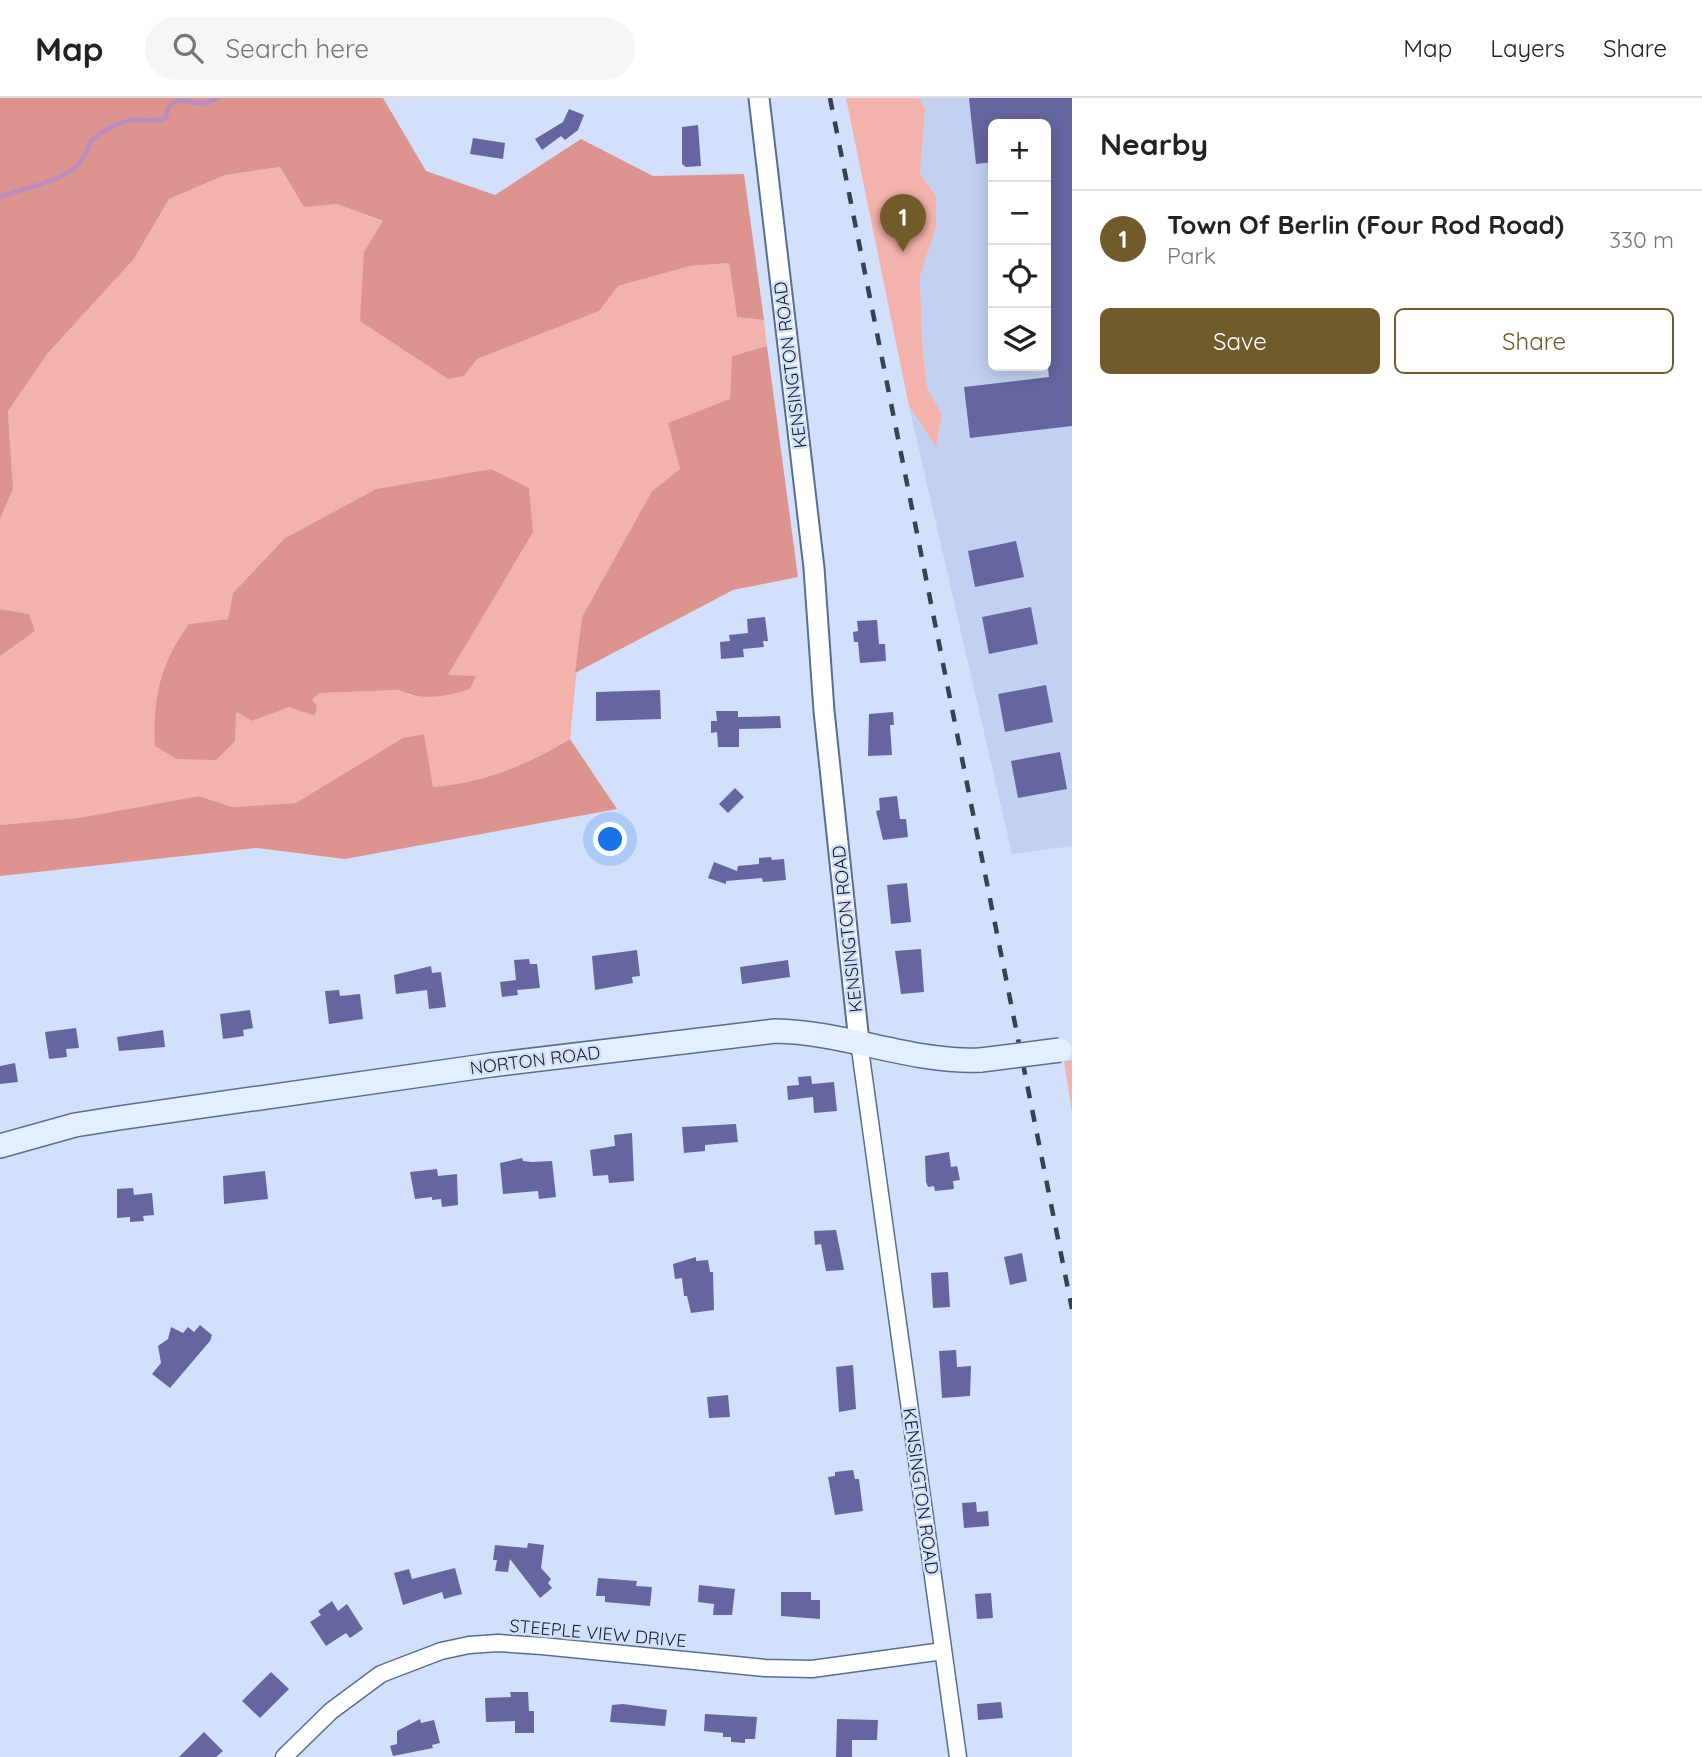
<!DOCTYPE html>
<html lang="en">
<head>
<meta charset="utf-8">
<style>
  :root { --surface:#fff; --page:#f6f6f6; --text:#222; --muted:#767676; --line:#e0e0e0; --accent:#725b2b }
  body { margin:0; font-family:Quicksand,sans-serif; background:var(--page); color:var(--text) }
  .controls { position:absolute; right:21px; top:21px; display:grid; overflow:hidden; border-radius:10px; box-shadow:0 4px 18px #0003 }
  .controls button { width:63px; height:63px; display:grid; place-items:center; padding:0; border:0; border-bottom:2px solid var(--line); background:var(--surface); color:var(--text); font:35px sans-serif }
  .you { position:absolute; left:611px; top:742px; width:24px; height:24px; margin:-18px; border:5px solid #fff; border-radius:50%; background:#1a73e8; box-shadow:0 0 0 10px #1a73e833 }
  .badge { display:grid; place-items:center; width:46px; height:46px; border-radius:50%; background:var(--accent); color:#fff; font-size:23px; font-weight:700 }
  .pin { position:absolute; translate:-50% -58px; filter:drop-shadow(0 2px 4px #0008) }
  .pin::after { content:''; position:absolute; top:37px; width:24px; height:21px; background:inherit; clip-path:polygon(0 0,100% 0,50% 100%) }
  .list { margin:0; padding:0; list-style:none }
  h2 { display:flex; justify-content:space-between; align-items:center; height:91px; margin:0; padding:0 28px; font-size:30px }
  h2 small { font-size:23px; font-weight:400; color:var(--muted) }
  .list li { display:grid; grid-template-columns:46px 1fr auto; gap:21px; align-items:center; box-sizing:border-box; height:98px; padding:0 28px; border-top:2px solid var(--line) }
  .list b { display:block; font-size:26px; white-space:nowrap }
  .list p { margin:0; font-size:23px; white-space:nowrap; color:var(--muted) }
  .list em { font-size:23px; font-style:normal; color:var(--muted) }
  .actions { display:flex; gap:14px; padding:21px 28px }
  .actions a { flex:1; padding:16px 0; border:2px solid var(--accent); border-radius:10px; text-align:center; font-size:24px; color:var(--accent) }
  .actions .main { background:var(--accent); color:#fff }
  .icon { flex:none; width:38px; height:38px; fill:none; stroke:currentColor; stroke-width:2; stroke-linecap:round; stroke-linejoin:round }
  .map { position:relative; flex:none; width:1072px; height:1659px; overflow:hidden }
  header { display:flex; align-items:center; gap:42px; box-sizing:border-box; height:98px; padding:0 35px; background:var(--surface); border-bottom:2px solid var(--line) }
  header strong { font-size:33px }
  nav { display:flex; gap:38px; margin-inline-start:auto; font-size:24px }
  .search { width:490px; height:63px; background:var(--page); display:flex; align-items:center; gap:18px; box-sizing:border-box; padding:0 24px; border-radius:38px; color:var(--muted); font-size:26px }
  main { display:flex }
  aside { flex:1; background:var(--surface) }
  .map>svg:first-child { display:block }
</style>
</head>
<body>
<header>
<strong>Map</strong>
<div class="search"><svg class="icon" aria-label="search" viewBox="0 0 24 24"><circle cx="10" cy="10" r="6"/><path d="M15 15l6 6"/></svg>Search here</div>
<nav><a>Map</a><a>Layers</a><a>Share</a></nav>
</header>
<main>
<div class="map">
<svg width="1072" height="1659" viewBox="0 0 1072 1659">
  <rect width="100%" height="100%" fill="#d2e0fc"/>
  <path fill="#c2d1f1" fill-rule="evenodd" d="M919,0H1072V748L1012,756L909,308L936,348L942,316L927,290L922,243L920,178L936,130L920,76L925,11ZM993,26H1046V268H993Z"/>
  <path fill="#f4b2ad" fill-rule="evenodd" d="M846,0H919L925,11L920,76L936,98V130L920,178L922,243L927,290L942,316L936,349L909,308Z
    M280,69L304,108L337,106L384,124L365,154L464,278L476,261L598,213L618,188L690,168L729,165L737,219L764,222L767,248L732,258L730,301L680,371L652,393L582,519L570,641C527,667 483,685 433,689L423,636L296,705L232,709L199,698L78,720L0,727V558L34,533L29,516L0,511V421L13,391L8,313L48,255L134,161L169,101L225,77ZM491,371L482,518L448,578L411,598L399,592L318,595L311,603L317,608L315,618L289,609L252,623L236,614L189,526L228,521L233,495L285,440L376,391Z
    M1072,962V1014L1064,963Z"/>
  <path fill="#dd948e" d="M0,0H383L426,73L495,97L581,41L653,78L744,76L764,222L737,219L729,165L690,168L618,188L599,213L477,261L464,278L448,281L360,223L364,154L383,123L337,106L304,109L280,69L225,77L169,101L134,161L48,255L8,313L13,391L0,421Z
    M767,248L798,479L733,492L575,575L582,519L652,393L680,371L668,325L730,301L732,258Z
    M491,371L529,390L533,434L448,577L476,578L470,591C446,598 423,604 399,592L319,595L312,602L317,608L315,618L289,609L252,623L236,614L235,643L216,662L177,661L155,648C153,599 160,566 189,526L228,521L233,495L285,440L376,391Z
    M0,511L29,516L35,533L0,558Z
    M424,636L433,689C483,685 527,667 570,641L617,711L345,761L257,750L0,778V727L78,720L199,698L232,709L296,705L403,640Z"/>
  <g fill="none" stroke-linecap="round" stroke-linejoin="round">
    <path stroke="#bb8cbf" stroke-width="4.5" d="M0,99C33,86 81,84 90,44C100,34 122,21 137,22C148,22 154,24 165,21L169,8L178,2L204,6L217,0"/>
  </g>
  <path fill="#66659f" d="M969,0H1072V328L970,340L964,289L1049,279L1046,250V26H993V64L976,66Z
    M569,11L584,17L578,32L565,42L561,38L542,52L535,41L563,24Z
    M698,27L701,68L686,69L682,66V29Z
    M473,40L505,45L503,61L470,56Z
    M1016,443L1024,479L975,489L968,453Z
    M1031,509L1038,546L989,556L982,519Z
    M765,519L768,543H763L764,549L743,551L744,559L721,561L720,544L730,543L729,537L748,535L747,521Z
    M877,522L879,546H885L886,563L860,565L858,544H854L853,534L858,533L857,523Z
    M1046,587L1053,624L1005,634L998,596Z
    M660,592L661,621L596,623V594Z
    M716,613H738V619L780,618L781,630L739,631V649H718L717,634L711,635V623H717Z
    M893,614L894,627H890L892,657L868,658L869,616Z
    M1060,654L1067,691L1018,700L1011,663Z
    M735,690L744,699L728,715L719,706Z
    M897,698L900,721H906L908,739L883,742L876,713L880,712L879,700Z
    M771,759L772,762L784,761L786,782L763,784L762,780L726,783V786L708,780L714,764L737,773L738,768L759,766V760Z
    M907,785L911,824L891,826L887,787Z
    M921,851L924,894L901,896L895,853Z
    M637,852L640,878L632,879L633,885L595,892L592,858Z
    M529,861L530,866H537L540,890L517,892L518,897L502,899L500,884L516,882L514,862Z
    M788,862L790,879L742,886L740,869Z
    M431,868L432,875L441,874L446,909L429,911L427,892L396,896L394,877Z
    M339,892L340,898L360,896L363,921L329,926L325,893Z
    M250,912L253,930L243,932L244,938L223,941L220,916Z
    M76,930L79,950L66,951L67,959L49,961L45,934Z
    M163,932L165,949L119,953L117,939Z
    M15,965L18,984L0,986V968Z
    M811,978L812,986L834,984L837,1013L814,1015L813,999L788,1002L787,988L799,987L798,979Z
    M736,1026L738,1044L705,1047V1053L684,1055L682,1029Z
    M632,1035L634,1083L609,1085L608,1077L593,1078L590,1052L615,1048L614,1037Z
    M949,1054L951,1069L957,1068L960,1082L953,1083L954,1091L935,1093L934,1088L928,1089L926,1084L925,1058Z
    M522,1060L523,1063L532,1064L552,1063L556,1099L539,1101L538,1093L503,1096L500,1065Z
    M437,1071L438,1078L457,1076L458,1107L442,1109L441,1101L432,1102V1099L415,1101L410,1074Z
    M265,1073L268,1101L224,1106L223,1078Z
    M133,1090L134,1097L152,1095L154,1117L143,1118L144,1123L130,1124V1119L117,1120V1091Z
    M836,1132L844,1172L826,1173L821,1146L815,1147L814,1133Z
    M1022,1155L1027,1183L1010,1187L1004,1159Z
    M696,1159V1163L708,1162L710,1174H713L714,1212L691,1215L687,1198H684L682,1180L675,1181L673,1166Z
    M948,1174L950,1209L933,1210L931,1175Z
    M200,1227L212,1237L210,1243L170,1290L152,1276L161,1265L158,1248L168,1241L171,1229L183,1235L188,1229L194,1234Z
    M956,1252L957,1269L971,1268L970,1298L942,1300L939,1253Z
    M853,1267L856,1311L839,1314L836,1269Z
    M728,1297L730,1319L709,1320L707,1299Z
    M853,1372L855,1381H859L863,1413L835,1417L828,1379L835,1378V1374Z
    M976,1404L977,1414L988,1413L989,1428L964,1430L962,1405Z
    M528,1445L544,1447L541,1470L551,1481L548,1485L552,1490L540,1500L510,1461L508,1474L495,1473L497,1462H493L495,1447L527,1450Z
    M455,1470L462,1496L444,1501L442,1494L403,1507L394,1475L409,1471L412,1481Z
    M598,1480L637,1483L636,1488L652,1489L650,1508L605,1504V1498H596Z
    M699,1487L735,1491L732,1517H713L714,1506L698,1504Z
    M781,1494H811V1502H820V1521L781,1518Z
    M991,1495L993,1520L977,1521L975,1496Z
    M332,1503L338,1513L347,1506L363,1531L350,1540L346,1535L326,1548L310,1524L321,1517L318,1513Z
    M271,1574L289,1591L260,1620L242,1603Z
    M510,1594H528L529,1613H534V1635H515V1623L486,1624L485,1600L511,1599Z
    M1001,1604L1003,1620L978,1622L977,1606Z
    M623,1606L667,1612L665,1628L610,1624L612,1607Z
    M705,1616L757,1619L755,1641H745V1645L731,1644V1639H723V1635L704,1633Z
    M420,1621L421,1625L434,1622L440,1645L432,1647L433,1650L393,1658L390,1648L397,1646V1633Z
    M837,1621L878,1622L877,1642H852V1659H836Z
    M204,1634L223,1653L216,1659H179Z"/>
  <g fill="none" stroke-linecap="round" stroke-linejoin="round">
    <defs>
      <path id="minor" d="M859,944L958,1659
        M284,1659L331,1613L381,1576L441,1553L469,1547L498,1545L542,1548L765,1570L812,1571L943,1553"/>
      <path id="tertiary" d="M759,0L814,470L824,613L859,944"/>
      <path id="secondary" d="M0,1048L75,1027L119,1020L491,967L775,933C846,934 910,965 981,962"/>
    </defs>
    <use href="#minor" stroke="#586d95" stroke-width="19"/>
    <use href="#tertiary" stroke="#586d95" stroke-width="23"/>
    <use href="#secondary" stroke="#586d95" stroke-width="26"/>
    <use href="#minor" stroke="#fff" stroke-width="16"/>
    <use href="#tertiary" stroke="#fff" stroke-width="19"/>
    <use href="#secondary" stroke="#e5eeff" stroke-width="23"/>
    <path stroke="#384153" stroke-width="4.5" stroke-dasharray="12 12" stroke-linecap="butt" d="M830,0L1072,1211"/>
    <defs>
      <path id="secondary-bridge" d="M981,962L1060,952"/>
    </defs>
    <use href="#secondary-bridge" stroke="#586d95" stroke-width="26" stroke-linecap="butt"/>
    <use href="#secondary-bridge" stroke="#e5eeff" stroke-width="23"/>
  </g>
  <g text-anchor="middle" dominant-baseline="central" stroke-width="5" stroke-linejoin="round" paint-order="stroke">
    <g font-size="18" fill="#141c2c" stroke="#d2e0fc">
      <text transform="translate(790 267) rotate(-97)">KENSINGTON ROAD</text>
      <text transform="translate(847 831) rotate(-96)">KENSINGTON ROAD</text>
      <text transform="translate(535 962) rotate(-7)">NORTON ROAD</text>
      <text transform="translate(921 1393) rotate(82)">KENSINGTON ROAD</text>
      <text transform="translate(598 1535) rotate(5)">STEEPLE VIEW DRIVE</text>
    </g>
  </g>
</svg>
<div class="controls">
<button>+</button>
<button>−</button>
<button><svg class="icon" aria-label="locate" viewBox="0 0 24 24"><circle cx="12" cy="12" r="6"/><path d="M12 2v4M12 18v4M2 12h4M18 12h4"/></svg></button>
<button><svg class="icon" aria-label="layers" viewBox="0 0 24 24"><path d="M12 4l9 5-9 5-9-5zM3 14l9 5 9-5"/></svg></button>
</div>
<div class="you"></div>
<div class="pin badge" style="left:903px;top:154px">1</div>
</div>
<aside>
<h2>Nearby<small></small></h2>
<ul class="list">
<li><span class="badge">1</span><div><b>Town Of Berlin (Four Rod Road)</b><p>Park</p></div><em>330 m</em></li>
</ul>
<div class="actions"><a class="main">Save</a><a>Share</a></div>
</aside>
</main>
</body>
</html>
